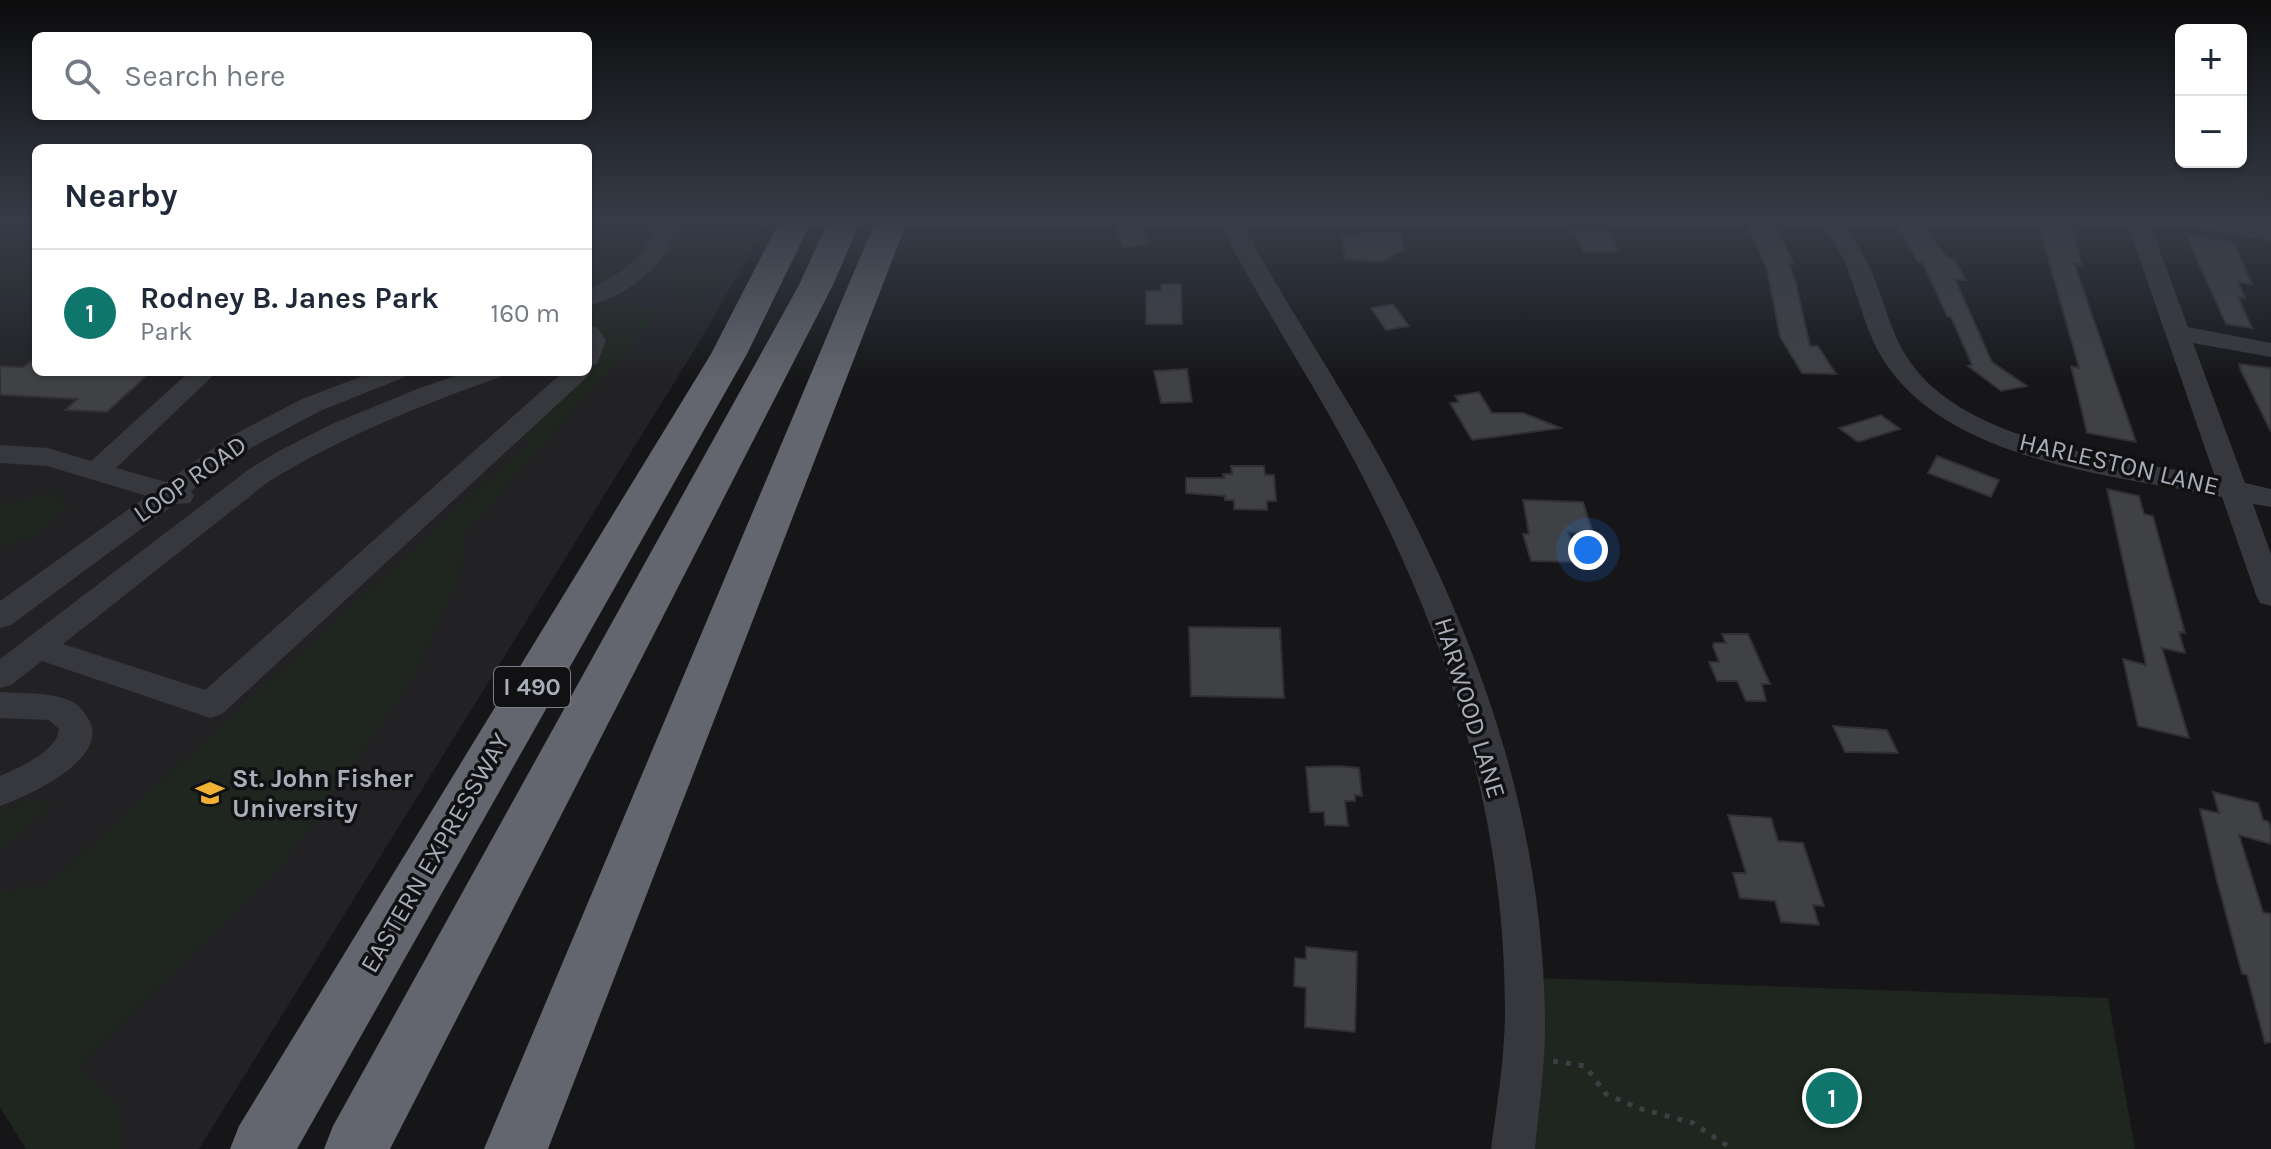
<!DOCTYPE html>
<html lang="en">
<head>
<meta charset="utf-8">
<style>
  :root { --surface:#fff; --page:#f2f2f3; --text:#1f2937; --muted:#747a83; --line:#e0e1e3; --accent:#0f766e }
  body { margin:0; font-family:Karla,sans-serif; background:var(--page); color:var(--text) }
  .controls { position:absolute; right:24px; top:24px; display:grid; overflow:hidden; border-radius:12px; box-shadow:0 2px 6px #0004 }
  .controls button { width:72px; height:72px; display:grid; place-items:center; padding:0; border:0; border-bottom:2px solid var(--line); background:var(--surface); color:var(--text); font:40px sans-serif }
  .you { position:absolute; left:1588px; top:550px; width:28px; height:28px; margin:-20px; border:6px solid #fff; border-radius:50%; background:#1a73e8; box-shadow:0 0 0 12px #1a73e833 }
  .badge { display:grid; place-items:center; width:52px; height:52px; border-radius:50%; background:var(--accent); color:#fff; font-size:26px; font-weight:700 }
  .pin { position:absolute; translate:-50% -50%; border:4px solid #fff; box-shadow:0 2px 8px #0006 }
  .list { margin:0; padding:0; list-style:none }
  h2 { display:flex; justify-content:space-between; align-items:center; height:104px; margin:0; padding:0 32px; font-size:34px }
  h2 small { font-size:26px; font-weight:400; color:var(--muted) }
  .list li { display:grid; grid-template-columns:52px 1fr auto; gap:24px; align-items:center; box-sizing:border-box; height:128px; padding:0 32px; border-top:2px solid var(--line) }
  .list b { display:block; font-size:30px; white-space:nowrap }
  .list p { margin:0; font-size:26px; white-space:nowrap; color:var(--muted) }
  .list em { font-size:26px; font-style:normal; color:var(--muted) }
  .icon { flex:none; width:44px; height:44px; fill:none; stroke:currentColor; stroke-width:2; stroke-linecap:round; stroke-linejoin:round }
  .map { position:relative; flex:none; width:2271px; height:1149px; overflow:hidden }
  .search { position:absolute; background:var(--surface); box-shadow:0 2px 6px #0004; left:32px; top:32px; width:560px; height:88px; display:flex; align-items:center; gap:20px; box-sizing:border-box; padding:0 28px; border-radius:12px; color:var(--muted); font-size:30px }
  .panel { position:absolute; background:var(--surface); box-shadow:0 2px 6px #0004; left:32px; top:144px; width:560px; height:232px; border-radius:12px }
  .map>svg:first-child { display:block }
</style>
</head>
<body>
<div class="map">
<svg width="2271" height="1149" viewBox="0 0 2271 1149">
  <rect width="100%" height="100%" fill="#161618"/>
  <path fill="#222225" d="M0,222H36V372H588V222H768L695,349L199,1149H26L0,1107Z"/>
  <path fill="#1e261f" d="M0,222H36V284L8,298L0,295Z
    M588,222H651C651,256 614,274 588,288Z
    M696,222H752L696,310L669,288L699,242Z
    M611,303L664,308L463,535L460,576L410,684L284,863L78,1067L121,1107L123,1149H26L0,1107V888L13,893L30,883L45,888L533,439L520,435L600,358C607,340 603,332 588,321V306Z
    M55,490L66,507L38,534L0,546V507Z
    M32,798L52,806L0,851V812Z
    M1536,978L2108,998L2135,1149H1534Z"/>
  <path fill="#404145" stroke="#303034" stroke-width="2" d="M1116,222H1141L1147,245L1122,247Z
    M1746,222H1772L1779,232L1794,264L1788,263L1795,279L1810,346H1818L1836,374L1802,373L1780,337L1767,269Z
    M1896,222H1919L1946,256L1954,259L1966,280L1955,279L1992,362L2027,386L2001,391L1968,366L1972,365L1951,317L1947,316L1923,263L1918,262Z
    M2038,222L2071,224L2082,265L2074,263L2136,442L2087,433L2071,366L2079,368Z
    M1574,232H1609L1619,251H1583Z
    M1361,233H1401L1404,250L1381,262L1345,259L1342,236H1361Z
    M2186,235L2234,243L2252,284L2238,282L2245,298L2238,297L2252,328L2226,324Z
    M1161,284H1181L1182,324H1146V291H1161Z
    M1393,304L1409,326L1386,330L1371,308Z
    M36,357V372H151L107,412L65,410L77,399L0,395V366L23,367Z
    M2239,364L2271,368V432L2241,371Z
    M1187,369L1192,402L1161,403L1154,371Z
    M1479,392L1492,413H1523L1561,428L1472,440L1450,403L1459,402L1455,396Z
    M1881,415L1900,429L1858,442L1839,428Z
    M1937,456L1999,480L1991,497L1928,473Z
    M1231,466H1264L1265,475H1274L1276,501H1267V510L1234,509V500H1225V496L1186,493V478H1224L1223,474H1232Z
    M2107,489L2139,496L2144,514L2153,516L2185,633L2179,632L2185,653L2162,648L2189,738L2138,726L2123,659L2146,665Z
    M1523,500L1583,502L1593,533L1568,532L1578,562L1531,561L1523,534H1529Z
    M1189,627L1280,628L1284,698L1191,696Z
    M1722,634H1748L1770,684H1762L1766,701H1746L1737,681H1717L1709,662H1719L1713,646L1714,643H1726Z
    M1833,726L1887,730L1898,753L1845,752Z
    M1339,766L1359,768L1362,796L1355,795V801H1345L1348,826L1325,825L1324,812H1310L1306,767Z
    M2213,792L2258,803L2263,820L2269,822L2271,830V844L2239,835L2263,912L2271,914V1042L2265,1043L2247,975L2242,974L2216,877L2200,809L2219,813Z
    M1728,815L1771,818L1778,841L1803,843L1824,906L1813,905L1819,925L1781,922L1775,901L1740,898L1733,873H1746Z
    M1306,947L1357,952L1355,1032L1305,1027L1306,988L1294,986L1295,958L1306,959Z"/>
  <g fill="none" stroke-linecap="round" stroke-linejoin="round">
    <path stroke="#3d3f44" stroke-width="5" stroke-dasharray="5 8" stroke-linecap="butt" d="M1553,1061L1585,1066L1606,1094L1638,1108L1693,1123L1732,1149"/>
    <path fill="#37383d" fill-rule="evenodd" d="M655,222H677C672,263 627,296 588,306V290C618,274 650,258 655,222Z
      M1219,222H1241C1285,303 1337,380 1382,461C1478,637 1542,814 1545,1017C1546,1061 1539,1105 1535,1149H1491C1497,1105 1504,1061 1505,1016C1506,814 1447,636 1354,460C1311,379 1260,303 1219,222Z
      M1821,222H1843C1854,239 1865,256 1873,275C1884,301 1890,330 1905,354C1959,445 2121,458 2215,477L2127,222H2149L2188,327L2271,343V357L2193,343L2245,483L2271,489V507L2253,504L2271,554V606L2260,603L2256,595L2222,497C2114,475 1949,462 1884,361C1867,335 1861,305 1850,276C1843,256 1833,239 1821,222Z
      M2185,222H2235L2271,227V241L2196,228Z
      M588,325L597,327L606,341L597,364L588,366Z
      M588,368L591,372L587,377L222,714L210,718L42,661L11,685L0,688V659L248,470L277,452L334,423L420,388L466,372H504L500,377C419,406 341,437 268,482L63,644L205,690L563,372H588Z
      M189,372H217L116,468L166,482L229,437L302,399L373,372H409L405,377L320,411L249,449L191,491L194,496L190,503L175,504L11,625L0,628V601L147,496L47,466L0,463V445L48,448L91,461Z
      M0,692C25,694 49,691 73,702C80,706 85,713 89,720C111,759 26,797 0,806V776C18,768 57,752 59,729L49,720L0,718Z"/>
    <path fill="#63666e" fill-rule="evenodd" d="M779,222H811L747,354L297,1149H230L239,1126L711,354Z
      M828,222H860L833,285L390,1149H324L333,1126L799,285Z
      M875,222H907L548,1149H484Z"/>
  </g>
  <linearGradient id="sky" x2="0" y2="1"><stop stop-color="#0c0c0d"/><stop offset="0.58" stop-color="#363c48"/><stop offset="1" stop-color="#363c48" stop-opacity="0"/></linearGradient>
  <rect width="2271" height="383" fill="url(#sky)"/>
  <defs>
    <symbol id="university-bare" viewBox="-9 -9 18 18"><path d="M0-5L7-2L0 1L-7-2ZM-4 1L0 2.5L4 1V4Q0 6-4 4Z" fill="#f2b134" stroke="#111113" stroke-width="2.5" paint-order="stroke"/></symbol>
  </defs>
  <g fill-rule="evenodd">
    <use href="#university-bare" x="190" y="773" width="40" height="40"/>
  </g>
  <g text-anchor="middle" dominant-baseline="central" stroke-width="7" stroke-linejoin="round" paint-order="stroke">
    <rect fill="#111113" stroke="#7b7e86" stroke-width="2" x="494" y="667" width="76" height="40" rx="6"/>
    <g font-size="24" font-weight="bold" fill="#a8adb8">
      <text x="532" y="687">I 490</text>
    </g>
    <g font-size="26" fill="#a8adb8" stroke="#111113">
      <text transform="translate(2119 464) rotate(13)">HARLESTON LANE</text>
      <text transform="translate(190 479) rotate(-35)">LOOP ROAD</text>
      <text transform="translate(1470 708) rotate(73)">HARWOOD LANE</text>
      <text transform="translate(435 853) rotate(-60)">EASTERN EXPRESSWAY</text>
    </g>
    <g font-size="26" font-weight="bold" fill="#a8adb8" stroke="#111113" text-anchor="start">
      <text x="232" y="778">St. John Fisher<tspan x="232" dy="30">University</tspan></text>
    </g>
  </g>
</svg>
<div class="controls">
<button>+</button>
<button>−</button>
</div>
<div class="you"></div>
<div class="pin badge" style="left:1832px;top:1098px">1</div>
<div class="search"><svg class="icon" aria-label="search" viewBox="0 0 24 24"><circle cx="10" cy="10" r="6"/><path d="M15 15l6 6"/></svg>Search here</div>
<section class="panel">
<h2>Nearby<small></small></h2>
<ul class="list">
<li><span class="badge">1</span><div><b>Rodney B. Janes Park</b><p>Park</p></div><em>160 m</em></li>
</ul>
</section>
</div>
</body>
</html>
